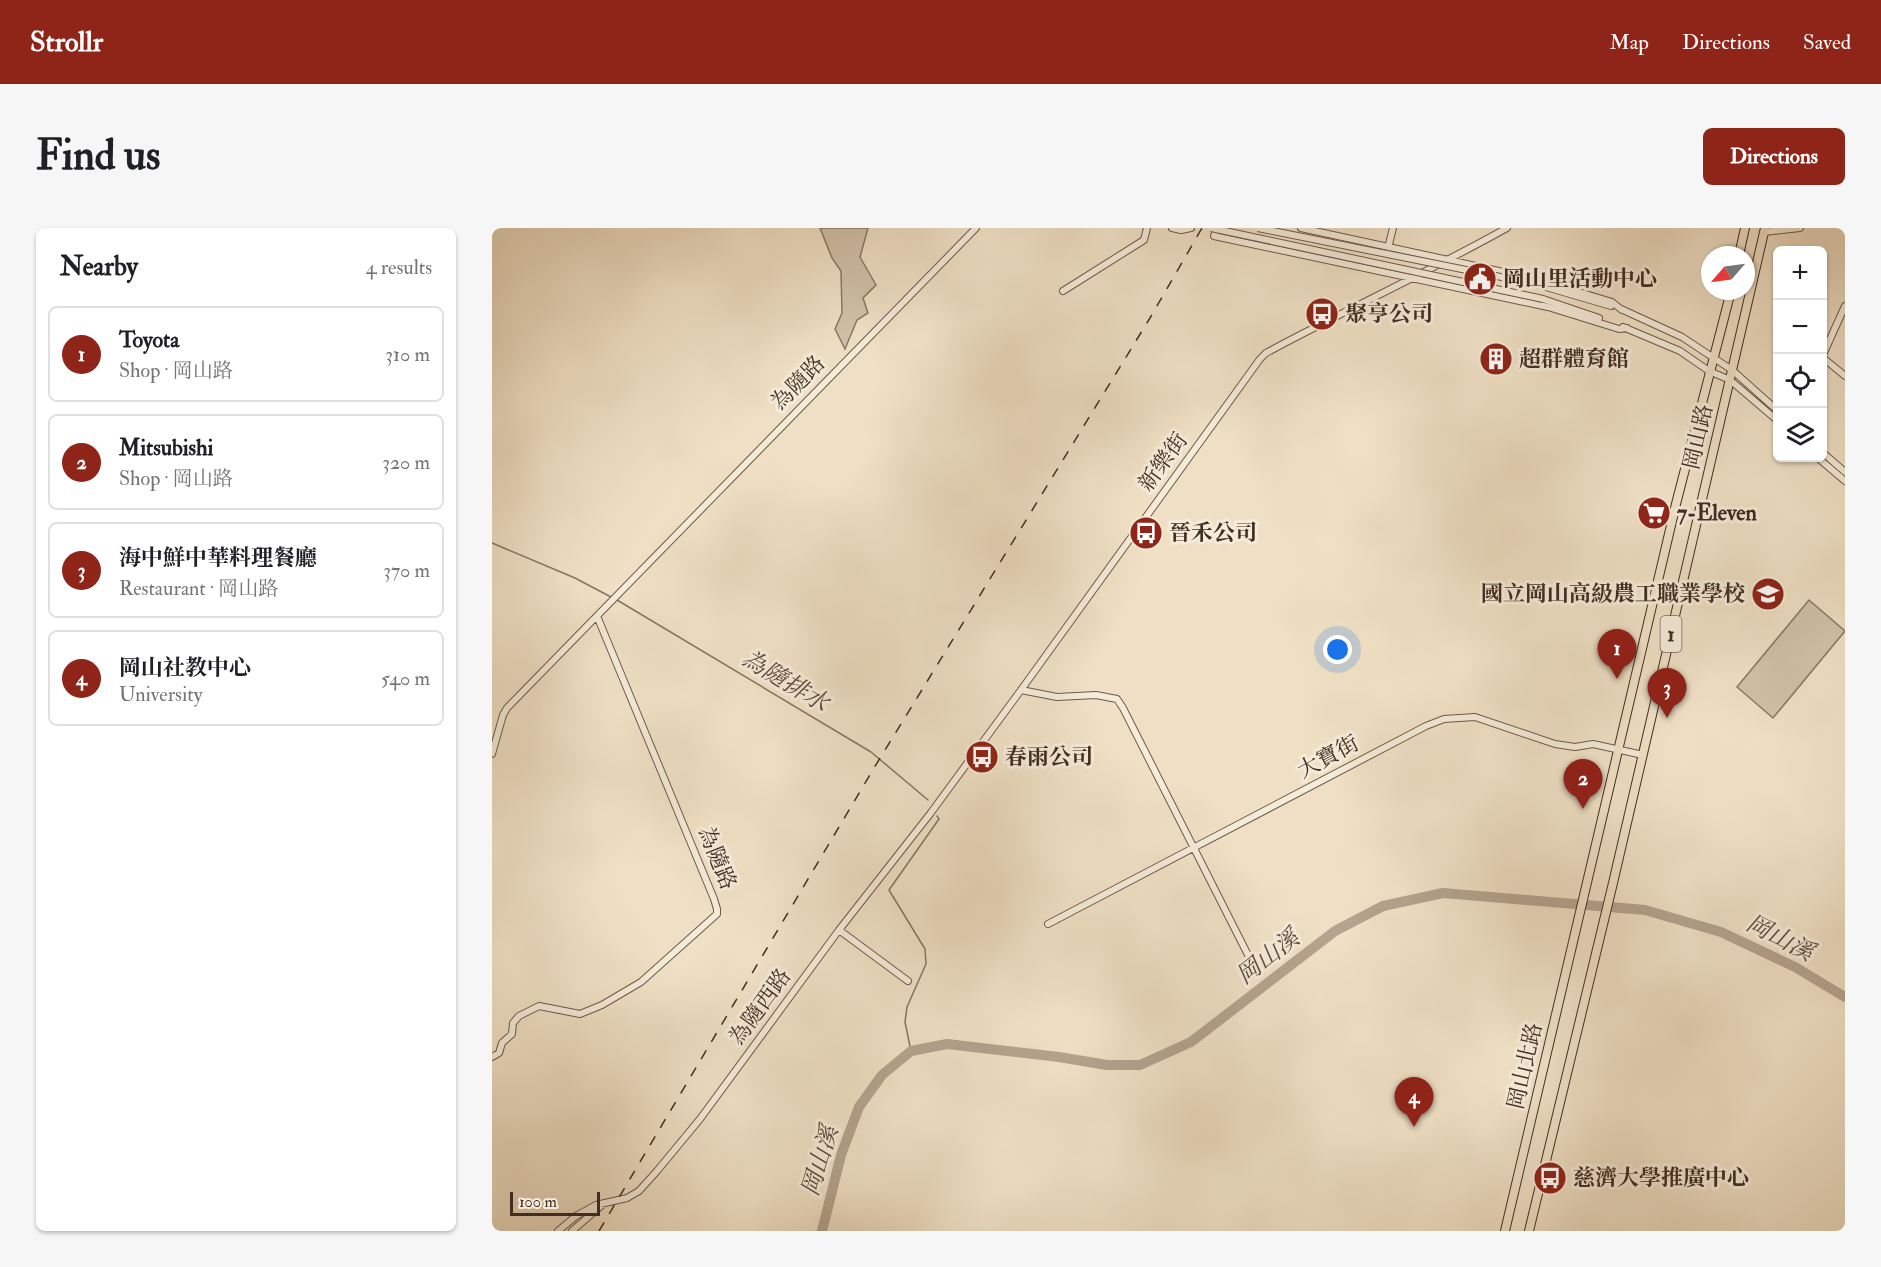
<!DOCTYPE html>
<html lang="en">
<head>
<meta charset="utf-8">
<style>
  :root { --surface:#fff; --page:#f6f6f6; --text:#202124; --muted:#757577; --line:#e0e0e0; --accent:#8f2418 }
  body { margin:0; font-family:"IM FELL Double Pica","Noto Serif TC",serif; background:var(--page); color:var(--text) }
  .controls { position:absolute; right:18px; top:18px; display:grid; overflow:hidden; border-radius:9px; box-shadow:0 2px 4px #0004 }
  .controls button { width:54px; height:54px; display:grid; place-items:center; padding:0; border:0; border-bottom:2px solid var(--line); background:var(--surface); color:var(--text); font:30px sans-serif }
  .compass { position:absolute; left:1209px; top:18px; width:54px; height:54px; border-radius:50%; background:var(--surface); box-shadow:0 2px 4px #0004; rotate:242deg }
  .scale { position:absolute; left:18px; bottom:15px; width:90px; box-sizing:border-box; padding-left:6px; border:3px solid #412d22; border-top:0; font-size:16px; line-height:21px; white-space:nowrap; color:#412d22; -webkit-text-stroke:4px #f5ebd9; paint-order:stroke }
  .you { position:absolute; left:846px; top:422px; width:21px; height:21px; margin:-15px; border:4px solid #fff; border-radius:50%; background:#1a73e8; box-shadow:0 0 0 9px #1a73e833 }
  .badge { display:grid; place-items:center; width:39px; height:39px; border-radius:50%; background:var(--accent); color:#fff; font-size:20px; font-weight:700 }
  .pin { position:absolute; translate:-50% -50px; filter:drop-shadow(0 2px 3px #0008) }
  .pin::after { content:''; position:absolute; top:32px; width:21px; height:18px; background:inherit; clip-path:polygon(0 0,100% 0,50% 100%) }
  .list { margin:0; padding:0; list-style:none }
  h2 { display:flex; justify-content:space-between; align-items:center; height:78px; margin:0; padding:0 24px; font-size:26px }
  h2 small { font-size:20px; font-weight:400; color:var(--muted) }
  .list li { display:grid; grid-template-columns:39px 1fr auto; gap:18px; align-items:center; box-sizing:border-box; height:96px; margin:0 12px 12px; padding:0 12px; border:2px solid var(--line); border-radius:9px }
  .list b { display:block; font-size:22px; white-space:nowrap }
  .list p { margin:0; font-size:20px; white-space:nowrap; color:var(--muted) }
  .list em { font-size:20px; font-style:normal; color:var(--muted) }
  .icon { flex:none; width:33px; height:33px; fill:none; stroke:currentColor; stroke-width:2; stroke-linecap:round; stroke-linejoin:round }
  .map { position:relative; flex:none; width:1353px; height:1003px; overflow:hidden; border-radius:9px }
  header { display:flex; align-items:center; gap:36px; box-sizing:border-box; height:84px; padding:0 30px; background:var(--accent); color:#fff }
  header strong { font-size:28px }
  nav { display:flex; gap:33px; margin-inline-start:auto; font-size:21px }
  .intro { display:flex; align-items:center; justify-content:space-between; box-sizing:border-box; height:144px; padding:0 36px }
  h1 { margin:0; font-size:42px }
  .button { padding:15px 27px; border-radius:9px; background:var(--accent); color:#fff; font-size:21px; font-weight:700 }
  main { display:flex; gap:36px; padding:0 36px }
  aside { flex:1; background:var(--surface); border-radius:9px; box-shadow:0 2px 4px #0004 }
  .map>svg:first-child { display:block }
</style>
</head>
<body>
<header>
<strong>Strollr</strong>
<nav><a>Map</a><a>Directions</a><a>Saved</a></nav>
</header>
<div class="intro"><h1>Find us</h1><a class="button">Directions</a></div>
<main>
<aside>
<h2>Nearby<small>4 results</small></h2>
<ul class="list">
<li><span class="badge">1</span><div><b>Toyota</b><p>Shop · 岡山路</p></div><em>310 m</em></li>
<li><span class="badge">2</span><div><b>Mitsubishi</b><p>Shop · 岡山路</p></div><em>320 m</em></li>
<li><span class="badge">3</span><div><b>海中鮮中華料理餐廳</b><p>Restaurant · 岡山路</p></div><em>370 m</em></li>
<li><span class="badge">4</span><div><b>岡山社教中心</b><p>University</p></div><em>540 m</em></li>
</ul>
</aside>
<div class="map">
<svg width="1353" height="1003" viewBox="0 0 1353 1003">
  <rect width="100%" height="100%" fill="#efe0c5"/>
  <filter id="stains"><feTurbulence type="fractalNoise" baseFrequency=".00333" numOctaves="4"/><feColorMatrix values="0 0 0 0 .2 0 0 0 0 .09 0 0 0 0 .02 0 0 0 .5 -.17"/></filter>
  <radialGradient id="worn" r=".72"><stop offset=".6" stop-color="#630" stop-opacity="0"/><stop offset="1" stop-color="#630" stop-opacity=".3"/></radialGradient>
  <path fill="#d1c2a9" stroke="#897866" stroke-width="1.5" d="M328,0H376L368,29L384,57L371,70L376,85L365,92L353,121L343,101L350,85L349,43L340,30Z
    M1317,372L1353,403L1281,490L1245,459Z"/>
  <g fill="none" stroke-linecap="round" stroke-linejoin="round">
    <path stroke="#867463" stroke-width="1.5" d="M0,315L83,350L119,369
      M125,372L379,524L436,572
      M419,823L413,794L415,779L434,736L433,721L397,662L447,591L445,588"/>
    <path stroke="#b4a38e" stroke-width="10" d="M330,1003L349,927L367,879L390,847L419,823L455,816L567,829L615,837H648L699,814L843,703L891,678L951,665L1153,682L1229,704L1303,739L1353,769"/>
    <defs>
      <path id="minor" d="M680,0L689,2L699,0
        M725,0L722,8L1056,79L1127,101L1135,100
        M809,0L1044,51L1120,74L1130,82
        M1272,4L1308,0
        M896,20L901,0
        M1044,56L1119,78
        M571,63L652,12L655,0
        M1051,71L1107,90
        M1129,81L1190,109L1240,142L1286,183
        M1131,99L1188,123L1217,143L1238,152L1286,193
        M1330,129L1353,78
        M1330,129L1353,148
        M1330,224L1353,244
        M1326,230L1353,253
        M529,462L565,469L604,467L625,471L631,480L757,729
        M0,526L11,487L15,480L484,0
        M556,696L934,498L952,491L983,489L1063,516L1083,519L1101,516L1151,527
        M347,702L416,753
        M0,829L7,825L10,815L20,806L21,795L27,788L47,778L88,786L110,777L149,754L225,686V681L222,671L105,388
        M66,1003L84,988L104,977L135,970L147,963L165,943L208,891L347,702L438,586L529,462L768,131L774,125C854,82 936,44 1015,0
        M80,1003L110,977"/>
      <path id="major" d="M1247,27L1253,0
        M1013,1003L1184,276L1239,63
        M1037,1003L1121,655L1273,0"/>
    </defs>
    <use href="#minor" stroke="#6c5a4b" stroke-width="8"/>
    <use href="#major" stroke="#412d22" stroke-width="10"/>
    <use href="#minor" stroke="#f5ebd9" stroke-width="6"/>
    <use href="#major" stroke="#efe0c5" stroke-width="8"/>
    <path stroke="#412d22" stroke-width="1.5" stroke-dasharray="10 10" stroke-linecap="butt" d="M107,1003L382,540L658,90L710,0"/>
    <defs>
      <path id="minor-bridge" d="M719,0L1051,71
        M766,0L1044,56"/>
    </defs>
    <use href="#minor-bridge" stroke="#6c5a4b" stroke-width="8" stroke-linecap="butt"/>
    <use href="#minor-bridge" stroke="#f5ebd9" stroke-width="6"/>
  </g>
  <defs>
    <symbol id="civic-disc" viewBox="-11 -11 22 22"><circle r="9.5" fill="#8f2418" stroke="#f5ebd9"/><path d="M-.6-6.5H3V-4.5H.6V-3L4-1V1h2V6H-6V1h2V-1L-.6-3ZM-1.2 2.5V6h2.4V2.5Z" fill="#fff"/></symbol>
    <symbol id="bus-disc" viewBox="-11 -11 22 22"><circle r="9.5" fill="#8f2418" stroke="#f5ebd9"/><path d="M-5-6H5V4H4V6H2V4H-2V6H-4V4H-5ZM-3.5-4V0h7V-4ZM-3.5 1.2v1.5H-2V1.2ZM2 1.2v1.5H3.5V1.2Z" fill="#fff"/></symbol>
    <symbol id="building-disc" viewBox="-11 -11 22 22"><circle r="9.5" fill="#8f2418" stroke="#f5ebd9"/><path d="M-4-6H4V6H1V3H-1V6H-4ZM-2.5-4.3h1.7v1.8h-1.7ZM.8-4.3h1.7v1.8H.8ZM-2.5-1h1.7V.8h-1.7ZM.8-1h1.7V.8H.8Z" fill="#fff"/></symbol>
    <symbol id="supermarket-disc" viewBox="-11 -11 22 22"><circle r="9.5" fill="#8f2418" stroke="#f5ebd9"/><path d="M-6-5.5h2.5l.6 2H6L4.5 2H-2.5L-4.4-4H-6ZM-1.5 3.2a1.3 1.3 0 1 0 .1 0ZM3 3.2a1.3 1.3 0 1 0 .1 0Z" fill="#fff"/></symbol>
    <symbol id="school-disc" viewBox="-11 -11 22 22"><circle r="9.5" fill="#8f2418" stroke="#f5ebd9"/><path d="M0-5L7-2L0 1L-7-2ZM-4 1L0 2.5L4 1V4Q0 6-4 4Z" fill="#fff"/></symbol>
  </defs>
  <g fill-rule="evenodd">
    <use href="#civic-disc" x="969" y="32" width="38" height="38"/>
    <use href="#bus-disc" x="811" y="67" width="38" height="38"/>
    <use href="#building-disc" x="985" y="112" width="38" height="38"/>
    <use href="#supermarket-disc" x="1143" y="266" width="38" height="38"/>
    <use href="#bus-disc" x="635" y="286" width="38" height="38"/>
    <use href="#school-disc" x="1257" y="347" width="38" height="38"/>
    <use href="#bus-disc" x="471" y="510" width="38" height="38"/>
    <use href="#bus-disc" x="1039" y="931" width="38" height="38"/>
  </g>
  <g text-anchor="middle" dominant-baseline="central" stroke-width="6" stroke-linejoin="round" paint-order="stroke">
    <rect fill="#f5ebd9" stroke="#776659" stroke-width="1.5" x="1168.5" y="388" width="21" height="36" rx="4.5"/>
    <g font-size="21" font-weight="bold" fill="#412d22">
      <text x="1179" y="406">1</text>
    </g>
    <g font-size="22" font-weight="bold" fill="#412d22" stroke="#f5ebd9" text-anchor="start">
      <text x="1011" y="51">岡山里活動中心</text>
      <text x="853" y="86">聚亨公司</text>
      <text x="1027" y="131">超群體育館</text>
      <text x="1185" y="285">7-Eleven</text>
      <text x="677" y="305">晉禾公司</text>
      <text x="1253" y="366" text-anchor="end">國立岡山高級農工職業學校</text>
      <text x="513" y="529">春雨公司</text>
      <text x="1081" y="950">慈濟大學推廣中心</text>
    </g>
    <g font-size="22" fill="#412d22" stroke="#f5ebd9">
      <text transform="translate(306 155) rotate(-46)">為隨路</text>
      <text transform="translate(1206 209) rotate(-77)">岡山路</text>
      <text transform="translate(671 234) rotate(-54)">新樂街</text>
      <text transform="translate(836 529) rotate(-28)">大寶街</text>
      <text transform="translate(225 630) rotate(68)">為隨路</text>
      <text transform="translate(268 779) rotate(-54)">為隨西路</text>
      <text transform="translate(1033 838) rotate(-77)">岡山北路</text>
    </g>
    <g font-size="24" font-style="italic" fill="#5e4a3d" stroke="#f5ebd9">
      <text transform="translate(293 453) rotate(31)">為隨排水</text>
      <text transform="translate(1288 710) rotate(27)">岡山溪</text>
      <text transform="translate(776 729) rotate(-38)">岡山溪</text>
      <text transform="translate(328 933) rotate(-73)">岡山溪</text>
    </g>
  </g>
  <rect width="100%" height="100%" filter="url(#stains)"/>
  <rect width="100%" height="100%" fill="url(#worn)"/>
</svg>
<div class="controls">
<button>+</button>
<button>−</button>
<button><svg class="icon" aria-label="locate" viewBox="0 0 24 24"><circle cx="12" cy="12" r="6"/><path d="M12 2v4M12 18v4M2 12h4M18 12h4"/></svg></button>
<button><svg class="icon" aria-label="layers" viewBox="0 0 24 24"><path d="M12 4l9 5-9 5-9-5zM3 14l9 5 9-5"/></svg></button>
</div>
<svg class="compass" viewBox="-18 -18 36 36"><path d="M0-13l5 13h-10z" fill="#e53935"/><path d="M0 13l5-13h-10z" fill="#757577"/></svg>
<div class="scale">100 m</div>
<div class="you"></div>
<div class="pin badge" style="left:1125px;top:451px">1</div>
<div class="pin badge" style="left:1091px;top:581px">2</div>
<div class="pin badge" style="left:1175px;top:490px">3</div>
<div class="pin badge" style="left:922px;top:899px">4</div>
</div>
</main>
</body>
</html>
